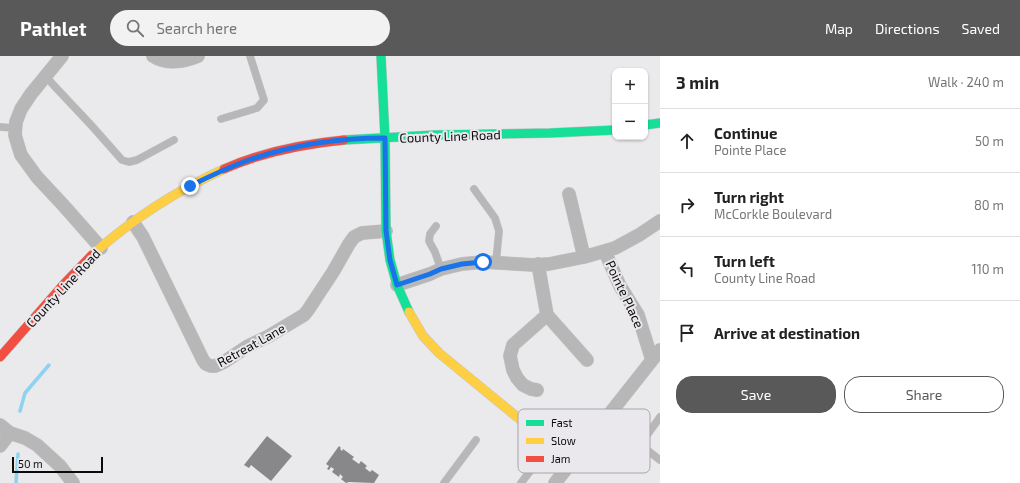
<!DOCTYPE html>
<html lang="en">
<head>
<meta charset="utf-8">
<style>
  :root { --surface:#fff; --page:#f2f2f2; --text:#222; --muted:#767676; --line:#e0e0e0; --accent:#59595a }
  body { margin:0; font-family:"Exo 2",sans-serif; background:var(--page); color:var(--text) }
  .controls { position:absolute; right:12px; top:12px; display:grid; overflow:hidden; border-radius:8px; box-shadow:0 1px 3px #0004 }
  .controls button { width:36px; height:36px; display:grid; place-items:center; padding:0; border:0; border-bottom:1px solid var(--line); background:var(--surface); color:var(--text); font:20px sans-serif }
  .scale { position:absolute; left:12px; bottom:10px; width:91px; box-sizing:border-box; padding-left:4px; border:2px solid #0b0b0c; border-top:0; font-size:11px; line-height:14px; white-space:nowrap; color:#0b0b0c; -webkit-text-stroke:3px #eae8ec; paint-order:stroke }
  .stop { position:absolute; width:12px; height:12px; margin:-9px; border:3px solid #1a73e8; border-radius:50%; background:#fff }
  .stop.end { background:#1a73e8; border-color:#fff; box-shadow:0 1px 4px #0008 }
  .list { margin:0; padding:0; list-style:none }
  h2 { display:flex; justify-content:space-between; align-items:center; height:52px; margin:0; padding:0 16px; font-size:17px }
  h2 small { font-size:13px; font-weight:400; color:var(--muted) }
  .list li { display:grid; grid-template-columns:26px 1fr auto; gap:12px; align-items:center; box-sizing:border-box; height:64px; padding:0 16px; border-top:1px solid var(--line) }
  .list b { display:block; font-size:15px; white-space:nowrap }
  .list p { margin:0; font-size:13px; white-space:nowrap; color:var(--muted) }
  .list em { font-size:13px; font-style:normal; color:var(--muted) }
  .actions { display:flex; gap:8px; padding:12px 16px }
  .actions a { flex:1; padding:9px 0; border:1px solid var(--accent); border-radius:16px; text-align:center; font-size:14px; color:var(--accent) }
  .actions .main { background:var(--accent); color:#fff }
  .icon { flex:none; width:22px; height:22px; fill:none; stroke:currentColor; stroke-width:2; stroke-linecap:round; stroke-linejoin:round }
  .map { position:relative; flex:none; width:660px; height:427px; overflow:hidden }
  header { display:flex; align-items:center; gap:24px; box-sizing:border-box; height:56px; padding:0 20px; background:var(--accent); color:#fff }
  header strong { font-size:19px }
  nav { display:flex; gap:22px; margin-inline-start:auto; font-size:14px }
  .search { width:280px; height:36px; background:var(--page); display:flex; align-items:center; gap:10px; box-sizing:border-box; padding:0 14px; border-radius:22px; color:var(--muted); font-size:15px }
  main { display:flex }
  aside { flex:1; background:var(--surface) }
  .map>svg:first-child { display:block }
</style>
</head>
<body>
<header>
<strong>Pathlet</strong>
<div class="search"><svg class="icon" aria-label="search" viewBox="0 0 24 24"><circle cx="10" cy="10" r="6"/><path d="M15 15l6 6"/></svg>Search here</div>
<nav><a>Map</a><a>Directions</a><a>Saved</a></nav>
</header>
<main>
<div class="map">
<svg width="660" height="427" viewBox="0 0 660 427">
  <rect width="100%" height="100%" fill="#eae9eb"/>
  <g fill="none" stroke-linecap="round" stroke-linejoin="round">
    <path stroke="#8ed2f1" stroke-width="3.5" d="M20,355L25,337L49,309
      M16,427L18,398"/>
  </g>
  <path fill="#888789" d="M267,380L292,400L271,425L251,409L249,412L244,409Z
    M339,390L341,392L340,393L342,395L343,393L354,401L352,403L359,408L361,405L367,410L365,412L370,416L372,414L379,419L374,427L349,426L346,427L341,423L343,421L340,418L339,421L332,416L334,413L331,411L329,414L327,413L329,410L326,408Z"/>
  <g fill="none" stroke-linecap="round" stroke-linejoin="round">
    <defs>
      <path id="lane" d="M45,20L91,69L122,104L129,106L137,104L174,84
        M221,63L257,52L264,44L250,0
        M0,71L15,72
        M474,133L495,162L499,175L496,207
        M436,170L430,178L429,185L435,196L441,213
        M606,362L660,404
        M640,389L660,361
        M444,427L476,384
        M521,427L531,414"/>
      <path id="street" d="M62,0L31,38L21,53L16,66L15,79L17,86L21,99L37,121L64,150L101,192
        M153,0C166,9 184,6 198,0
        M569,138L584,201
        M133,166L143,181L203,304L206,308L211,310H215L224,306L248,290L269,280L304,259L308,254L333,216L349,188L354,181L362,177L386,175
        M605,196L620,230L638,259L652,304
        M538,208L547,259L587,304
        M397,229L430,218L441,213L462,208L483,206L534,209L549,208L584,201L615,192L639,179L660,165
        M537,334L531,333L523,329L517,322L513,314L510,300L513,289L547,259
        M0,369L10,377L25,382L37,389L60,410L73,427
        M0,390L10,377
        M555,427L660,294"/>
      <path id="fast" d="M381,0L385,82L386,175L390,204L397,229L409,256
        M645,69L660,67
        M344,84L435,79L550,77L615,74"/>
      <path id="slow" d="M92,199C131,164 176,135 224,113
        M409,256L423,280L439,297L572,406"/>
      <path id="jam" d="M224,113C262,96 303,88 344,84
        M0,301L64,228L92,199"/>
    </defs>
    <use href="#lane" stroke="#c6c5c7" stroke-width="8"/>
    <use href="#street" stroke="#c6c5c7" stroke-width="14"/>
    <use href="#fast" stroke="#c6c5c7" stroke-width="10"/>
    <use href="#slow" stroke="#c6c5c7" stroke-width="10"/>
    <use href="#jam" stroke="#c6c5c7" stroke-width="10"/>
    <use href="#lane" stroke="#b7b7b7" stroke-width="7"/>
    <use href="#street" stroke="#b7b7b7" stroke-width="13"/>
    <use href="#fast" stroke="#16e098" stroke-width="9"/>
    <use href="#slow" stroke="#ffcf43" stroke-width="9"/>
    <use href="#jam" stroke="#f24e42" stroke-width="9"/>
  </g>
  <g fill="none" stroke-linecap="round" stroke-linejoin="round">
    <path stroke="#1a73e8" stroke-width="5" d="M190,130C208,121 227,112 246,105C291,89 338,82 385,82L386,175L390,204L397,229L430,218L441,213L462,208L483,206"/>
  </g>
  <g text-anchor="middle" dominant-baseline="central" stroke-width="4" stroke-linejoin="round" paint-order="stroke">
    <g font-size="13" fill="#0b0b0c" stroke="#eae8ec">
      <text transform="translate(450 80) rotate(-2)">County Line Road</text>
      <text transform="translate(63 232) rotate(-47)">County Line Road</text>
      <text transform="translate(625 238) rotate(65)">Pointe Place</text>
      <text transform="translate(251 289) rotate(-29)">Retreat Lane</text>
    </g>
  </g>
  <rect x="518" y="353" width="132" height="64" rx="6" fill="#eae8ec" stroke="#a7a6a9" stroke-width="1"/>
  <rect x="526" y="364" width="18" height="6" fill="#16e098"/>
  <rect x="526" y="382" width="18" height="6" fill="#ffcf43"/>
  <rect x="526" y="400" width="18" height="6" fill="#f24e42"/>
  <g font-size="11" fill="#0b0b0c">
    <text x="551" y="371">Fast</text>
    <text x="551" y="389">Slow</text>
    <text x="551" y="407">Jam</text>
  </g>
</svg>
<div class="controls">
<button>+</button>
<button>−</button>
</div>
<div class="scale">50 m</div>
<div class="stop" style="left:483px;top:206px"></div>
<div class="stop end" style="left:190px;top:130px"></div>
</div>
<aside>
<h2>3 min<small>Walk · 240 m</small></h2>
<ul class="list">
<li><svg class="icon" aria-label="ahead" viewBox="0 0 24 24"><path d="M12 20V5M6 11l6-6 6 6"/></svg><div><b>Continue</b><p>Pointe Place</p></div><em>50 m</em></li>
<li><svg class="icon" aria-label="right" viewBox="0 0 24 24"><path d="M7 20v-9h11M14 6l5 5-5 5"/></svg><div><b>Turn right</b><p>McCorkle Boulevard</p></div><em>80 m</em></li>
<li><svg class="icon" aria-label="left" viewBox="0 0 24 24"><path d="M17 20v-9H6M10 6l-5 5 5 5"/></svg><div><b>Turn left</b><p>County Line Road</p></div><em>110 m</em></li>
<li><svg class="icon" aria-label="arrive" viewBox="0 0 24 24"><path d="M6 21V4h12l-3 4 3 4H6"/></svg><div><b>Arrive at destination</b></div></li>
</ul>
<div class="actions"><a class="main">Save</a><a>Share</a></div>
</aside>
</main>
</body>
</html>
